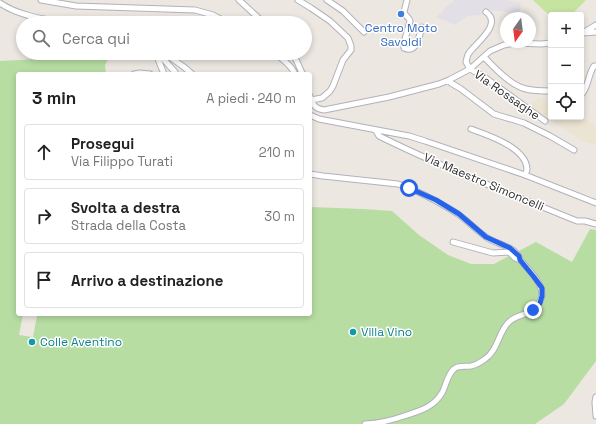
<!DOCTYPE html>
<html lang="it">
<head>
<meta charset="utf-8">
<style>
  :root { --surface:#fff; --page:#f2f2f2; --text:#222; --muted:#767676; --line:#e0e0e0 }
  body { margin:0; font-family:"Space Grotesk",sans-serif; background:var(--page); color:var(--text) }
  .controls { position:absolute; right:12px; top:12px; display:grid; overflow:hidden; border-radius:4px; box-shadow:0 2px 6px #0003 }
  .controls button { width:36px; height:36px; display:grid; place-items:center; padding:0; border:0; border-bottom:1px solid var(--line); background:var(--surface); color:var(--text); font:20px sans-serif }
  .compass { position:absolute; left:500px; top:12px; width:36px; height:36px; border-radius:50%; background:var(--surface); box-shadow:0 2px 6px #0003; rotate:194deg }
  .stop { position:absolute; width:12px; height:12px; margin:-9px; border:3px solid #2563eb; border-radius:50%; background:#fff }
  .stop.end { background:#2563eb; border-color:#fff; box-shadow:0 1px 4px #0008 }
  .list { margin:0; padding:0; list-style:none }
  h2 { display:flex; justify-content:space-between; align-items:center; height:52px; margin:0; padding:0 16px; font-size:17px }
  h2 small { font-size:13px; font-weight:400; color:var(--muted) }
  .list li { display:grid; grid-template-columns:26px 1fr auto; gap:12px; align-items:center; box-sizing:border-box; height:56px; margin:0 8px 8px; padding:0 8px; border:1px solid var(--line); border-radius:4px }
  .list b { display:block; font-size:15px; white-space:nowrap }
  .list p { margin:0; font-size:13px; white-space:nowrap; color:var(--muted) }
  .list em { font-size:13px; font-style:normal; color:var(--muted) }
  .icon { flex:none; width:22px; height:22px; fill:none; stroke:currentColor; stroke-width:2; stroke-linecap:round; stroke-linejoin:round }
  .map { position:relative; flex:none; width:596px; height:424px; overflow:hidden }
  .search { position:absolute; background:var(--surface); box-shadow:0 2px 6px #0003; left:16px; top:16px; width:296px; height:44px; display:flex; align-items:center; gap:10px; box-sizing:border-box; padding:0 14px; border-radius:22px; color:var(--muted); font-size:15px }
  .panel { position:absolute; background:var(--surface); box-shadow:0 2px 6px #0003; left:16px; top:72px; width:296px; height:244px; border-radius:4px }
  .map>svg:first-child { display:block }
</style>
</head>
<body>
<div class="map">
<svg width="596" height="424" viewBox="0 0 596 424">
  <rect width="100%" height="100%" fill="#ece7e1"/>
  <path fill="#e2e0e6" d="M454,0H505L521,3L519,14L484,9L482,15L467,16L455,25L436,17L444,10L445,7L453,2Z"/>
  <path fill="#ece4d2" d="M540,97L550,104L551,103V117L581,116L594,125L596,128V142L595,145L582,141L553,121H551L529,105Z"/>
  <path fill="#b7dda3" d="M56,53H111L105,65L106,74H18V314H23L19,335L33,337L37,316L26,314H310V207L363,209L392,211L419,235L448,255L471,264H494L536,242L572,262L590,229L596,230V361L564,404L535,424H0V61L56,58Z"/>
  <path fill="#c6e3a0" d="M533,0H586L571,15H551V17Z"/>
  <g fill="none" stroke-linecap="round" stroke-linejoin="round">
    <defs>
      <path id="minor" d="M41,0L76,6L195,10L213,15L228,23
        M239,0L264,23
        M298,0L311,8L330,21L348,38L351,46V50L343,60L333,86L330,91L322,98L311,100
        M327,0L343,11L364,32
        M407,0L404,12C405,16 409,17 410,21L404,43V48C417,54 419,36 422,27
        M0,3C19,16 44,19 66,23
        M486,12C503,24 476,43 469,53C467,55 467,59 466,62L470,69L483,76L545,121
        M583,33L596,32
        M581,34L596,25
        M157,53L158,59L164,74
        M158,53L175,72V74
        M164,53L184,67L192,74
        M275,53C282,59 290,64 294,72
        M293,53L302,73
        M484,57C495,68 510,85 526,89C534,91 543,91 551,91
        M134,74L140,73L150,74
        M449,80L451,83L461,89L494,114L524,123L550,136L574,150
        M581,95C588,90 588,74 594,66H596
        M310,96C312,104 315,109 324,110L389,97L439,84L449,80L470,69L490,51L504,45L515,43L541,44L551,43
        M310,115L319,119L409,136L425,141L525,175L596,203
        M471,129C487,135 526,147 527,169C527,171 526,173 525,175
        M376,131L379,136C444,168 511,194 577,221H585L596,224
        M310,174L323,176L398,184C419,191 439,202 458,214C468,221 476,230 486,237C493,242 503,244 511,249C513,250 518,254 519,257C520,259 520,261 522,262C531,273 549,288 539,303C531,317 515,313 507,324C498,335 497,351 485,359C481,362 476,365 471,366C465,367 458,365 454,369C447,375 446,386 442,393C433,408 419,411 404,416C390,421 380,423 365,424
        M453,242L493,253L509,252L515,258L520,260
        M596,397L595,402L596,416"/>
    </defs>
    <use href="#minor" stroke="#b1b2bb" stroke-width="7"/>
    <use href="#minor" stroke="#fff" stroke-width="5"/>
  </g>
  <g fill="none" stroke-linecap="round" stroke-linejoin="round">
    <path stroke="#2563eb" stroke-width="5" d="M409,188L436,200L459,214L486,237L510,248L519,256L520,260L534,277L542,288V296L540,303L533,310"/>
  </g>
  <circle fill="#3f7fe0" stroke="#fff" stroke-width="1.5" cx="401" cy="14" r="4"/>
  <g fill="#0f9aa8" stroke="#fff" stroke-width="1.5">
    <circle cx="353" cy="332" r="4"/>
    <circle cx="32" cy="342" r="4"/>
  </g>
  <g text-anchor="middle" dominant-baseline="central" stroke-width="3" stroke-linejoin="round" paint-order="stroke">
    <g font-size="12" fill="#366cbe" stroke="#fff">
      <text x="401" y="28">Centro Moto<tspan x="401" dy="14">Savoldi</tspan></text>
    </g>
    <g font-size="12" fill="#2d2d2d" stroke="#fff">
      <text transform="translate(507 95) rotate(35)">Via Rossaghe</text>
      <text transform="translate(484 182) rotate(23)">Via Maestro Simoncelli</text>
    </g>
    <g font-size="12" fill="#0d838f" stroke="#fff" text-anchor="start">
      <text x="361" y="332">Villa Vino</text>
      <text x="40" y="342">Colle Aventino</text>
    </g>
  </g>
</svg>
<div class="controls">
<button>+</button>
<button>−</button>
<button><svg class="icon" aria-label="locate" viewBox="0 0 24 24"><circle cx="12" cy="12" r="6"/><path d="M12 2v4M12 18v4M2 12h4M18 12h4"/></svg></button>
</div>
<svg class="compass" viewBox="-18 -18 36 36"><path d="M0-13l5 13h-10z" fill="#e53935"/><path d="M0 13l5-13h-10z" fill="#767676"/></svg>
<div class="stop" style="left:409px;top:188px"></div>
<div class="stop end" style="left:533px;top:310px"></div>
<div class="search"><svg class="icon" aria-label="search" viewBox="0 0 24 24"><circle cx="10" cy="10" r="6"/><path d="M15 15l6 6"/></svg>Cerca qui</div>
<section class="panel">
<h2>3 min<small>A piedi · 240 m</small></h2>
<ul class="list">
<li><svg class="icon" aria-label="ahead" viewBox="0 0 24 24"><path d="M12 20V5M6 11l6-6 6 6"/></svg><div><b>Prosegui</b><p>Via Filippo Turati</p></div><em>210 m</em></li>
<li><svg class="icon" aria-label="right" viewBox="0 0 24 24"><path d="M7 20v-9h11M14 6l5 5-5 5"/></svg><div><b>Svolta a destra</b><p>Strada della Costa</p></div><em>30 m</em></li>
<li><svg class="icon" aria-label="arrive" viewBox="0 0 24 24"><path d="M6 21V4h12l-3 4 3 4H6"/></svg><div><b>Arrivo a destinazione</b></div></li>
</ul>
</section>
</div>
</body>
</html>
